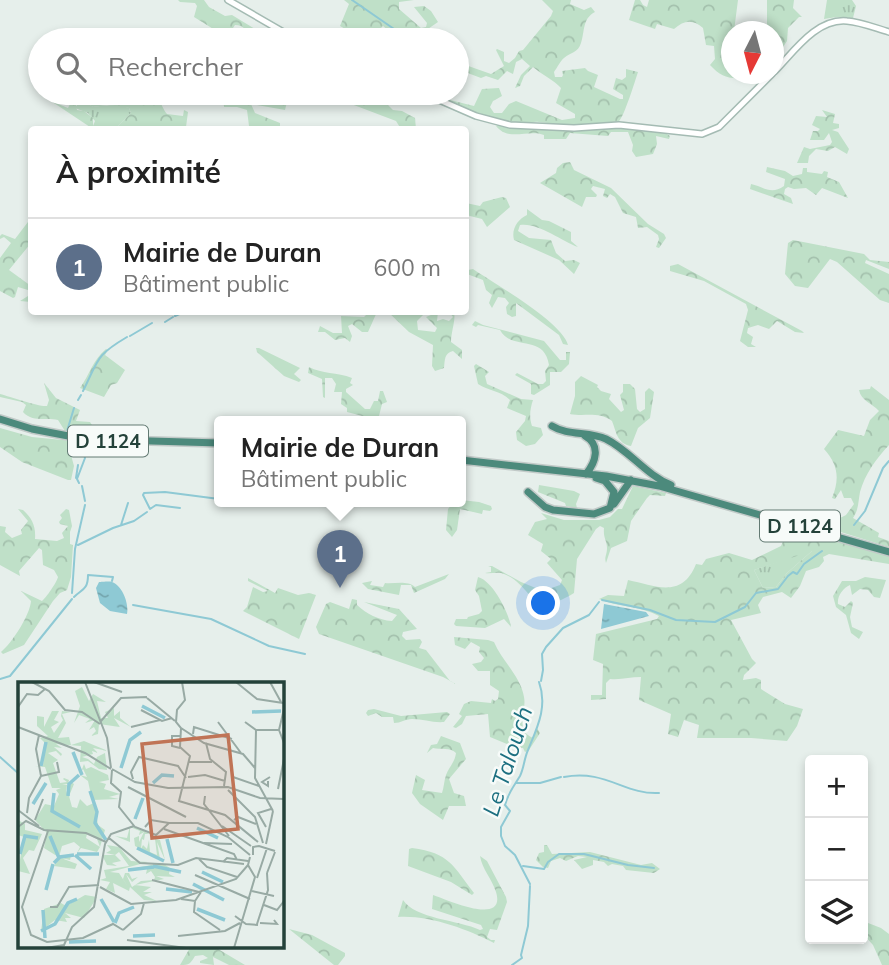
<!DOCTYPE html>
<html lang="fr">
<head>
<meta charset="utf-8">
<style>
  :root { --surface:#fff; --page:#f2f2f2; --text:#222; --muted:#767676; --line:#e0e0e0; --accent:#804e3d }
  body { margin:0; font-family:Mulish,sans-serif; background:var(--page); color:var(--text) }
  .controls { position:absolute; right:21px; bottom:21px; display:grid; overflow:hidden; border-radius:7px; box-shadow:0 4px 10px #0003 }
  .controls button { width:63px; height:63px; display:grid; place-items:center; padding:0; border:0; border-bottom:2px solid var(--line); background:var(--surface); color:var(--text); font:35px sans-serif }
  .compass { position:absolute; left:721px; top:21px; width:63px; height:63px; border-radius:50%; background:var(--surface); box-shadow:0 4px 10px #0003; rotate:186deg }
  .you { position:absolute; left:544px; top:604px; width:24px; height:24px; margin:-18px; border:5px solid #fff; border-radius:50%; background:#1a73e8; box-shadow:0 0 0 10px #1a73e833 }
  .badge { display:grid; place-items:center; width:46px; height:46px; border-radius:50%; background:var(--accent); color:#fff; font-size:23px; font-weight:700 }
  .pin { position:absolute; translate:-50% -58px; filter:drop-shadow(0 2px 4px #0008) }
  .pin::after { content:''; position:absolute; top:37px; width:24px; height:21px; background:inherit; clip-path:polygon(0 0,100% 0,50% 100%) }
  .popup { position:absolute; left:214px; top:416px; width:252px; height:91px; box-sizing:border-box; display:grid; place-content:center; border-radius:7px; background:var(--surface); filter:drop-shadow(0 2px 5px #0005); font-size:23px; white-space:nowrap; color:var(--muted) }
  .popup b { font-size:26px; color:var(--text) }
  .popup::after { content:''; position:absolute; left:50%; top:100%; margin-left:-14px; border:14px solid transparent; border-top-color:var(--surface) }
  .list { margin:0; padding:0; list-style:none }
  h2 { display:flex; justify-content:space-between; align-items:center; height:91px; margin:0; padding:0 28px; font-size:30px }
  h2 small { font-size:23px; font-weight:400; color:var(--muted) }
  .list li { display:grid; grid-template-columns:46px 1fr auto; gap:21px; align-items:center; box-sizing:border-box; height:98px; padding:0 28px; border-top:2px solid var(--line) }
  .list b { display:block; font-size:26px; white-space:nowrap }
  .list p { margin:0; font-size:23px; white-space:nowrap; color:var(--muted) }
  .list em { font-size:23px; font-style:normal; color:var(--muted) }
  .icon { flex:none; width:38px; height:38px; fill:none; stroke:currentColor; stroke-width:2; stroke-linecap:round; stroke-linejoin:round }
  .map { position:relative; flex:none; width:889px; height:965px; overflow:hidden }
  .search { position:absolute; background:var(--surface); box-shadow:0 4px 10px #0003; left:28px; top:28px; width:441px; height:77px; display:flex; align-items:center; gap:18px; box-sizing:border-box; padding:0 24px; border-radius:38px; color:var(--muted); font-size:26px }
  .panel { position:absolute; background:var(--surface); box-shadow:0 4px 10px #0003; left:28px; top:126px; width:441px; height:189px; border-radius:7px }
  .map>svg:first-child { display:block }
</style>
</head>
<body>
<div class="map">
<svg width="889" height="965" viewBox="0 0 889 965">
  <defs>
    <pattern id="grass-tufts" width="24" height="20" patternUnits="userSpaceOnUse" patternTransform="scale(1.75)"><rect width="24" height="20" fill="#bfe0c8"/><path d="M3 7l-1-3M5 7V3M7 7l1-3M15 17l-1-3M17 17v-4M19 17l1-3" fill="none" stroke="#a4c1ad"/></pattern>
    <pattern id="forest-crowns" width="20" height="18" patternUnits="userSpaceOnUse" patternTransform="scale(1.75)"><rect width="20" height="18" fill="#bfe0c8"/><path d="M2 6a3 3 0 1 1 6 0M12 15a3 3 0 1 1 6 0" fill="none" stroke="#a4c1ad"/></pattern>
    <pattern id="water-ripples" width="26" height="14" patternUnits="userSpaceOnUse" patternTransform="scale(1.75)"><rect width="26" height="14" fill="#8ec9d4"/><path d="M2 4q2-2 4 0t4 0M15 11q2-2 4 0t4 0" fill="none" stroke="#74a5ad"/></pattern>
  </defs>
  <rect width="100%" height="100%" fill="#e6efeb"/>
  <path fill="url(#grass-tufts)" d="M827,0H852L856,6L853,18L837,17L824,19Z
    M84,101L93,107C105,105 118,104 129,108L131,113L115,129L99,130L93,126L95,121L88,113L75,108L79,102Z
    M810,550L812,551L787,573L776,587L763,588L754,570Z"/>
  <path fill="url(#forest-crowns)" fill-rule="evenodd" d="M178,0H204L209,7L225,16L232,15L255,29L262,37L261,40H253C250,33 244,25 235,25L229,34L223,35L194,17L197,6L195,3L180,2Z
    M344,0H414L399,2V9L421,28L426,27L427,23L414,7L424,6L431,11L438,22L422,33L429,35V40H400L383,26L375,34L373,40H368L359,32L356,35L340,26L349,4Z
    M542,0H571L570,4L584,10L591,7L595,12C582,19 585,31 581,43C578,53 571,52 564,58C561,60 557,68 554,72L555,77H562L563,75L562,71L585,68L588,71L598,75L594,87L620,99H623V95L613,89L616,78L622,80L626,77V69L638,72C635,81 624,117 619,121C606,130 554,124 539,122C533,121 529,124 523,124C511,124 498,121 486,117C471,112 456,104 442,98L474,106L482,89L499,88L502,96L493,101L490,107L494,113H502L509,104L516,101L562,120L575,118V114L556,103L561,88C554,80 542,75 533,67L524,76L520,86L515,88L521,75L530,66L522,59L516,62L513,74L507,71L498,80L486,76L481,78L457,69V62L491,74L504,66L496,50L497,49L504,52V61L509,63L515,58L519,51L523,50L551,16L553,11Z
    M635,0H640L643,5L647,7L649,0H738L734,31L732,32V74H751L749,77C731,80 722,78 710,65L715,59L714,46L706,45L703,28C693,19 684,20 674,29L657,24L655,29L629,20Z
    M767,0H794L793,8L802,17H799L788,28L787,41L775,59L774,32L767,31Z
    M107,93C124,104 148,92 158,100C162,103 163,110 167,114L183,116L184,110L188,112L186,127L199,129H115L131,113L129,108L107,105L93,107L84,102L76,105L77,110L84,111L93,118V126L99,129H93L51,101L68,108L71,102L70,100L52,95L46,98L40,94Z
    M230,93H281L291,99L287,102L285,110L251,104L255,113L280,123V126H264L262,129H240L249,126L247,110L237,107H224L223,94Z
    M329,93C346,93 350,104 362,102V97L355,93H367L383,100L393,110L402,111L415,118L416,129H401L396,121L338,99Z
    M822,110L835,114L833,123L839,124V128L832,130L838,132L849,149L847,154L835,147L828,151L816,149L809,156L808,163H797L804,147L810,149L830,145L832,142L829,133L824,140H810L813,131H818L820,129L812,125L816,116L827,117Z
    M500,124L522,129L614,127L664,132L670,136L669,139L656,136L657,144L653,154L636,157L632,151L633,145L628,132H611L608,136L570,133L566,139H544V135C528,129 509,142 496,126Z
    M570,162L574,170L611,188L648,224L664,234L666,238L659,248L656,247L659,239L658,235L647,227L638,228L636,217L623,213L615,197L610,194L607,198L603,196L605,189L593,186L591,189L597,195L596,197H586L582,207L540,183L556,173L557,168L563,163Z
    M767,167L785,171L793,176L802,174L803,168H807V172L822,174L824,171L828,172L827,177L839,182L848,198L822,188L816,195L806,188L794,189L788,187L785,189L784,194L791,198L793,204L750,189L751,184C764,187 771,195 784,186L785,179L766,172Z
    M502,197L506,198L510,207L487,227L482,219L466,215V203L480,206L483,202Z
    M527,209L542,220L549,221L571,232V241L578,247C562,241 537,222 520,225L518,231L529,238L551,240L556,253L565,261L574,260L580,263L574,274L559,260L514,240C511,229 518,219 527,215Z
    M31,218V243L9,270L31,286V302L20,301L28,296V290L18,287L15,297L13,298L0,291V258L11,243L4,237L0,239V236L2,234L15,239Z
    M793,240L864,254L870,260L889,262V269L866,260L865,263L889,274V303L880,300L837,262L830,259L808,288L795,286L785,274L788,243Z
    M678,264L802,331L804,333L795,332L777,321L769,329L758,325L748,328L747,333L753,337L751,344L756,347H748L740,341L748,310L746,304L704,281L670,271V266Z
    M473,269C495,284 562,322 568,345L563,344L559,335L516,303V316L512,317L507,314L506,307L509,303L505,298L498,297L492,308L489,303L492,295L486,290L483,280L467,274L468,270Z
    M369,312H377L368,332H362L352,324L348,326L352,336L350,342L345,338L335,340L325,332H318L320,326L333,333H342L341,316L364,317Z
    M388,312H403L407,314L409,312H422L423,315L417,321L418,330L435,332L437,328L426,317L438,312L437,321L443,319L449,321L453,317L449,312H454C456,320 451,332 451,342L462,350V359L453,351C444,353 445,360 444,368L435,371L432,366L433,345L409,332Z
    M475,321L483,325L544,341L560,360H566V352H570L569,364L561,372H550V385L534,395L531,394V384L515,375L517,373L538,384H543L546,381L545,371L549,365C544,333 512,352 500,330L478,325L476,327L472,325Z
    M259,348L300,368L294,374L301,380L299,382L284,376L257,352L256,348Z
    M106,349L108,350L105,355L125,370L117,383L111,385L104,397L80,388C90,374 92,361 106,349Z
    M476,364L489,372L485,376L487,384L521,399L533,400C530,409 529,417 532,426L541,428L543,435L535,444L526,446L517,440L516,432L525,421L526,416L507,408L510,400C500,390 488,391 478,384L474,366Z
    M309,367C322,374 337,372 352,378L350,383L353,385L346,389V392L365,409H370L374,401H378L380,391H383L387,402L382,404L378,420L372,422L370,418L347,412V408L341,404L342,392H334L336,384L332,378H325V398L323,397L322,379L308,373Z
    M581,376L598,385L597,387L601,391L611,394L609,399L621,412L624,410L620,395L623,392V384H630L635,389L637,409L640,412L645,409V392L649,388L654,392L650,418L638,428L631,446C617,444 616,431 612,421C598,411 585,417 570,414L575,396V382Z
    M44,383L56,398L80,410L76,421L90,422L92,425C84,432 74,430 65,431L58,420C46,417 33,423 23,412L26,405L22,402L0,397V394C11,397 39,407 47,406L49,400Z
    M871,386L889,400V445C876,459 865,474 860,492C858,502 859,509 853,518L879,533L878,537L889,541V547L815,524L824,515L840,518L846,515L854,504L851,498H844L841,490L835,499L832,498C840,479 838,464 824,449L838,430L864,436L870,420L879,411C872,403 861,401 859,390L870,389Z
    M0,428L32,437L93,443L95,447L85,450H74L71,455L74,466L71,480H68L22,462L0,447Z
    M539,485L574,491L580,494L576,504L577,508L566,506L565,503L538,492Z
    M633,486L666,493L665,496L650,495L647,498L631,521L627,541L611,548L606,563C604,557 607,555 607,548C607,541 603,538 604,528L600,526L596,529L577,559L574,593C527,622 534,583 501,573C496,572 490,574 485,573L491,572V567L488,566H492L521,582L543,591L560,585L562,580L547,563L551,559L541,551L543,544L528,535L535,522L547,519L541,513L564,520H599L610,517L618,509H622Z
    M461,500L479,502L491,506L492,509L490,511L483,510L482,514L460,509L457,530L452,537L446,530L448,509L453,503L461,502Z
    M18,509L23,510C32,518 36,526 35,539L57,541L64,538L62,533L68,526L60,524L59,522L62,518L60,515L66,509L69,510L72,526L70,532V544L73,545L71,577L67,590L60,593L53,601L24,645L3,654L1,652C12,643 30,615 31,601L21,591L42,601C46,598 57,582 58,577L54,570L43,565L42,550L39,548L19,571L20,576L0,565V526L6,527L5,532L12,538L22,534L21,530L28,521Z
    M789,528L889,556V564L829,554L823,557L824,561L819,567L806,571L800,586L791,598L782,592L763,597L758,605L761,613L731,620L752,659L756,663L744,675L743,680L756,678L761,680V689L785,704L803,709L797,726L787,741L751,738H697L699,725L684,720L678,737L668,734L671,714L639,700L641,677C630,677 622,680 610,679L606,683V699L591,700V695H602L603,664L593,660L596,634L657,619L659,616C641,606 617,607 599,599L608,595L624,596L628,580C656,586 682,599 696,564L702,565L706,559L729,553L752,560L781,546ZM812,551L787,573L776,587L763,588L754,570Z
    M449,574L445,579L414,593L411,585H401L399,595L368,589L362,583L372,581L370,585L383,587L385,583C395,584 407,580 415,587Z
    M478,577C493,581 509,613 511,627L504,619L485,628L456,626L454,624L456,619H467L468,617L479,614L482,611L479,596L475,590Z
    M865,577L886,580L880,598L874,597L868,590L860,589L852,595L850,585C843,588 837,596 838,604L845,607L851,601L853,603L850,617L852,627L863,632L859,639L851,633L846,615L836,607L833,596L842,581H856Z
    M248,578L275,593L278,588L298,595L309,593L316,595L299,639L243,611L247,607L253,587L263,592L268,591L248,581Z
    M352,599L357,600V605C367,614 378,620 392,621L397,615L364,602L399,609L417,629L403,632L402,636L406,640L420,639L422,642L419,648L426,650L450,681L456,684L443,677L319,634L316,627L326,604L330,602L349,609Z
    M454,637L488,640L494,642C502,661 521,677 524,697C527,712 514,730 533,738L537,728L540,733L529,750L525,752L523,748L512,746L490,737L488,714L466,716L462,724L456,728L453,727L462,716L459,714L464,704L471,701L491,703L492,699L495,701L498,699L499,691L490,685V671H478L472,664L481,662L484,658L479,652L480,647L471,642L465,649L455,645Z
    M374,709L401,716L447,712L450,714L444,722C433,723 423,719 412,719C405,719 401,723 394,723L393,717H382L376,713L368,716L366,713L368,710Z
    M441,736L460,743L466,759L449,779L454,793L464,796L466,806H449L443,820L420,804L412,793L416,775L425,780L422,790L442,793C444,787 444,781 446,775C449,767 455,762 456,753C451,747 440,750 433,748L427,753L431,745L437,744Z
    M544,845H547L552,854L590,852L641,865L652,863L660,869L654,873L626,870L623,866L612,864L608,866L604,862L593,860V865L582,869L574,860L587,857L578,856L566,861L560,858L551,861L548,868L543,867L536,860L539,853L544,852Z
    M412,848C450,853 453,866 474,893L472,895L451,882L408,866L409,849Z
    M480,856L487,861L506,897L507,902L497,930L490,929L487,937L491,940H495L494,943C467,929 429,915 398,917L403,900C415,919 459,920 480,930L483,929L481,925L432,909L433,895C443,898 507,928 496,892C492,879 482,869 480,856Z
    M863,921L881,928L889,934V965H882L873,945L863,934Z
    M289,929L312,935L345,953V956L338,965H334Z
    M191,946H213L245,965H229L213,957L214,965L200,963V961L208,958L203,955L195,956C190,964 190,965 180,965Z"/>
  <path fill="url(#water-ripples)" d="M99,582C101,582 110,581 112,582C123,586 129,604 127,614L110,611L100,603L96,588Z
    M604,604L646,612L649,616L601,629Z"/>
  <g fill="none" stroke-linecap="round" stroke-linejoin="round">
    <path stroke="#8ec9d4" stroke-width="2" d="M352,0L410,40
      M175,316L184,312
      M165,322L173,317
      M130,336L152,323
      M83,391C99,359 95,356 127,337
      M78,400L81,395
      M67,431L74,408
      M85,452L95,451
      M99,452L103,447L126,446
      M76,478L78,465
      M79,483L77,479L85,458L82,449
      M82,486L85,501
      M180,508L156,505L150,509L143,495L144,493L165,492L219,499
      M121,525L128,503
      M854,525L865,511L883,468L889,461
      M78,545L113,528L134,521L147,512
      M72,593L75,549L85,505
      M74,597C82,589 88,590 88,575L113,577L112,581
      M602,600L650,610L676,620L715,622L745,607L756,593L778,589L788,576L793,572L797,574L804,564L822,551
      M133,605L211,619L269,646L305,654
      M0,679L10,676L72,599
      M541,681L543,670L542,654L546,647L563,628L589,615L599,602
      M0,757L19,774
      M564,777C605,769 625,795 659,793
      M517,783H540L561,777
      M523,866L544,869L548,862L559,854H584L628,865L654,868
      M530,884L515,855L505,846L501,836V827L510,811L505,805C508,793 514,786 520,776C524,768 524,759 528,750C537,728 548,707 539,682
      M512,965L522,958L521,955L528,926L530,886"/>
    <defs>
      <path id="secondary" d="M228,0L297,40
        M774,72C793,53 816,18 847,21C861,22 875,28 889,32
        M388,93L405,99H437L476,116L510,125L574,128L619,125L702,134L719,127L772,74"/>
      <path id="trunk" d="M0,419L32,429L84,439L219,443
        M552,426C568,436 589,431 606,439C630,451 646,475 671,485
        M585,436C601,445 596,462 586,474
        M461,460L606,476L659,486L889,552
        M528,492L545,507L553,510L594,514L610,508L614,492L605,481L596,478
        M614,504L631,480"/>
    </defs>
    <use href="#secondary" stroke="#a4bbb3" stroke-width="8"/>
    <use href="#trunk" stroke="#c2cac8" stroke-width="10"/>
    <use href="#secondary" stroke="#fff" stroke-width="5"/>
    <use href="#trunk" stroke="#4c8a7c" stroke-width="7"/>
  </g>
  <g text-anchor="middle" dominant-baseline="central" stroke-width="5" stroke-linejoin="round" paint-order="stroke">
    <g fill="#f7fbf9" stroke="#637a73" stroke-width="2">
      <rect x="68" y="425.5" width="80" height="31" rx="5"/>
      <rect x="760" y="510.5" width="80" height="31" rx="5"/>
    </g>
    <g font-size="19" font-weight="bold" fill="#24423a">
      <text x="108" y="441">D 1124</text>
      <text x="800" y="526">D 1124</text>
    </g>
    <g font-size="23" font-style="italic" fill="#1c6f80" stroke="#f7fbf9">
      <text transform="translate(507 761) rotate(-72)">Le Talouch</text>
    </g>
  </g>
  <g transform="translate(18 682)">
    <rect width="266" height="266" fill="#e6efeb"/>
    <path d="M64,5L71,19L75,12L88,20L79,19L83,36H90L87,30L96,26V34L102,29V36L113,45L96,36L102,45L81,42L80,52L73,54L78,49L76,45L71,48L77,38L67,41L72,37L61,33L56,41L62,24L57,9ZM34,29H41L36,38L41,40L33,45L36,51L45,38L43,34L44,29L53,30L44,32L48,41L40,56L51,55L53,63L66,59L90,69L75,66L80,71L74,69L75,72L64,75L70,77L76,82L79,75L87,71L89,88L81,87L70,79L62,80L63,64L38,62L44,66L36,65L44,72L43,74L38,69L30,71L40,78L35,81L42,101L49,100L45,97L46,96L51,98L50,102H44L49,103L48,111L53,100L56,102L51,114L54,125L59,126L62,117L69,124L76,121L80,143L87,148L82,165L79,157L69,152L68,156L82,165L79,170L63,166L59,171L62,165L56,160L44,164L41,175L53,173L52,178L43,176L59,182L57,187L36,184L42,176L26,166L29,151L17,138L27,122L36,124L41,112L38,108L43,106H34L27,85L17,84H25L27,61L22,56L30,54L19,44V34L26,35V45ZM66,82L68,87L73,85L90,93L91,98L81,100L88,102L86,107L102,112L91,115L101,117L74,118L70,99L62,93L69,95L65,87L63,90ZM0,138L7,142V148L24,152L16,169L11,168L5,176L12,192L0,189L6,155L0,153ZM112,144L123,147L131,152H127L126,158L124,157L123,167L125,163L129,167L131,158L132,170L139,173L137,157L142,158L147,178L139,160L142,177L117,164L116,156L121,154V160L126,150L121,153L122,149L112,145V160L97,154L109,156ZM89,163L101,165L113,179L130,180L92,190L101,191L110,205L105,197L107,191H111L114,197L120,195L114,200L108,192L114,205L123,199L136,198L137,195L133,189L128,192L129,187H112L144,181L152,186L151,192L157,195L138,194L146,197L117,203L133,205L125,210H134L126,213L139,219L126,218L112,205L111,209L95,201L97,211L88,207L92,200L82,198L88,196L86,188L111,184L101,170L97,173L103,179L94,181L99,184L89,183L84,173H97L88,171L93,168ZM67,213L79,215L66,236L47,231L53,236H47L49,240L37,238L23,249L26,227L43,221L48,224Z" fill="#bfe0c8"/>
    <path fill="none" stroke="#8ec9d4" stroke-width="3.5" d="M124,24L147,36M234,30L263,29M55,70L64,93M23,84L28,60M103,86L112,58L123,50M135,101L144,93L156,94M72,109L79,130L77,141L88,158M36,111L34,129L62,145M50,114L51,102L61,93M15,122L28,101M117,137L125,116M179,146L200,156M32,154L41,176M149,157L155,181M119,166L146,179M2,172L7,154L20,156M59,172H81M57,173L73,187M36,181L42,175L56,173M135,184L163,190M110,188L136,185M184,190L205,200M175,202L206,218M148,207L174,210M28,208L35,182M83,217L96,240M179,227L207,238M25,228L27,256M97,241L101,231L116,225M23,249L37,242L50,221L59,217M115,254L137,253M51,260L78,259"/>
    <path fill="none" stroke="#98aaa4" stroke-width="2" d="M14,0L31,9L47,28L64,30L82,42M67,0L89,56L93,86M76,0L104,10M164,0L167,18L159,28L158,40L163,46L162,65L172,74L161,119L207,133L240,160M218,0L239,17L265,21M252,0L263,20M129,16L157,39M0,25L9,12L20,13L27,7M266,27L261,48L266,61M123,28L144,39L154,36M83,39L103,16L129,15M200,40L223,71M227,40L238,48H261M0,45L67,71L93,87M113,45L142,38M163,46L186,61L225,72L237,86M238,48L237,96L255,129M175,52L176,45L214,57M162,54H154V64L162,66M188,61L192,77L208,90L206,104M170,80H194M94,87L117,100L150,106L210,105L242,116L266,117M94,88L93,101L103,110L101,125L117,145L138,153L151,141H180L210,155L232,173M23,94L41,90L39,80M170,95L187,93L207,99M215,95L241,104M115,97L113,90L121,75L160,84L168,96M250,99V104L244,100L252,95M110,105L168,135M260,107L266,77M210,108L237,135L245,161M187,114L186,122L211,154M0,128L21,144M9,131L11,116L23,94L18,67L21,53M17,138L25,117M216,138L220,135L238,142M204,144L233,164M0,145L8,139L26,148L68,151L88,160M127,145L133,138L151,141M248,145L240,131L253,127M146,147L216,172L219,178M30,149L4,225L13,253L29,260L65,256L95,242L105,248M91,156L122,181L160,183L178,176L226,182M186,161L214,162M248,162L255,129M235,173V165L241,164L257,169M181,177L189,185L219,195M205,180L209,176L230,179M249,191L257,170M177,193L232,217M239,196L249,166M134,198L181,210M82,205L113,222L158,218L218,197L230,183M234,209L256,214M163,217L177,219L183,210M177,219L176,230L202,248M246,223L259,228L266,219M32,225H39L51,205L81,203M217,234L228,242L240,243M242,241L259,242L256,238M239,242L250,208L249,191M105,248L123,232L126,221M160,254L207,249L222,241M109,258L168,266M28,266L46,263L54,245L76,225L87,162L93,152L116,144M216,266L237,195L230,183L232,175"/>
    <path fill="#c07456" fill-opacity="0.15" stroke="#c07456" stroke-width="3.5" d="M210,53L220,147L134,156L124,62Z"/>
    <rect width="266" height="266" fill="none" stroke="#24423a" stroke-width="3.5"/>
  </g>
</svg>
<div class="controls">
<button>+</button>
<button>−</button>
<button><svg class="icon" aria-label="layers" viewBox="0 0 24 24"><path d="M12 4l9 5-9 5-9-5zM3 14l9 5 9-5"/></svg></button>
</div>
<svg class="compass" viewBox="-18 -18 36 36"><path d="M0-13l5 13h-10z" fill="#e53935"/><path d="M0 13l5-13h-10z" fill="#767676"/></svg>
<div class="you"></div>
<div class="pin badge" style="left:340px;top:588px;background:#5c6f8a">1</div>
<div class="popup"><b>Mairie de Duran</b>Bâtiment public</div>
<div class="search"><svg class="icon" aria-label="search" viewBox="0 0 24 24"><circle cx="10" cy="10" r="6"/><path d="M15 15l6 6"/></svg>Rechercher</div>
<section class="panel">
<h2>À proximité<small></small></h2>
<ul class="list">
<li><span class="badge" style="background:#5c6f8a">1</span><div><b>Mairie de Duran</b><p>Bâtiment public</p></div><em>600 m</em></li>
</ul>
</section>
</div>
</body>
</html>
